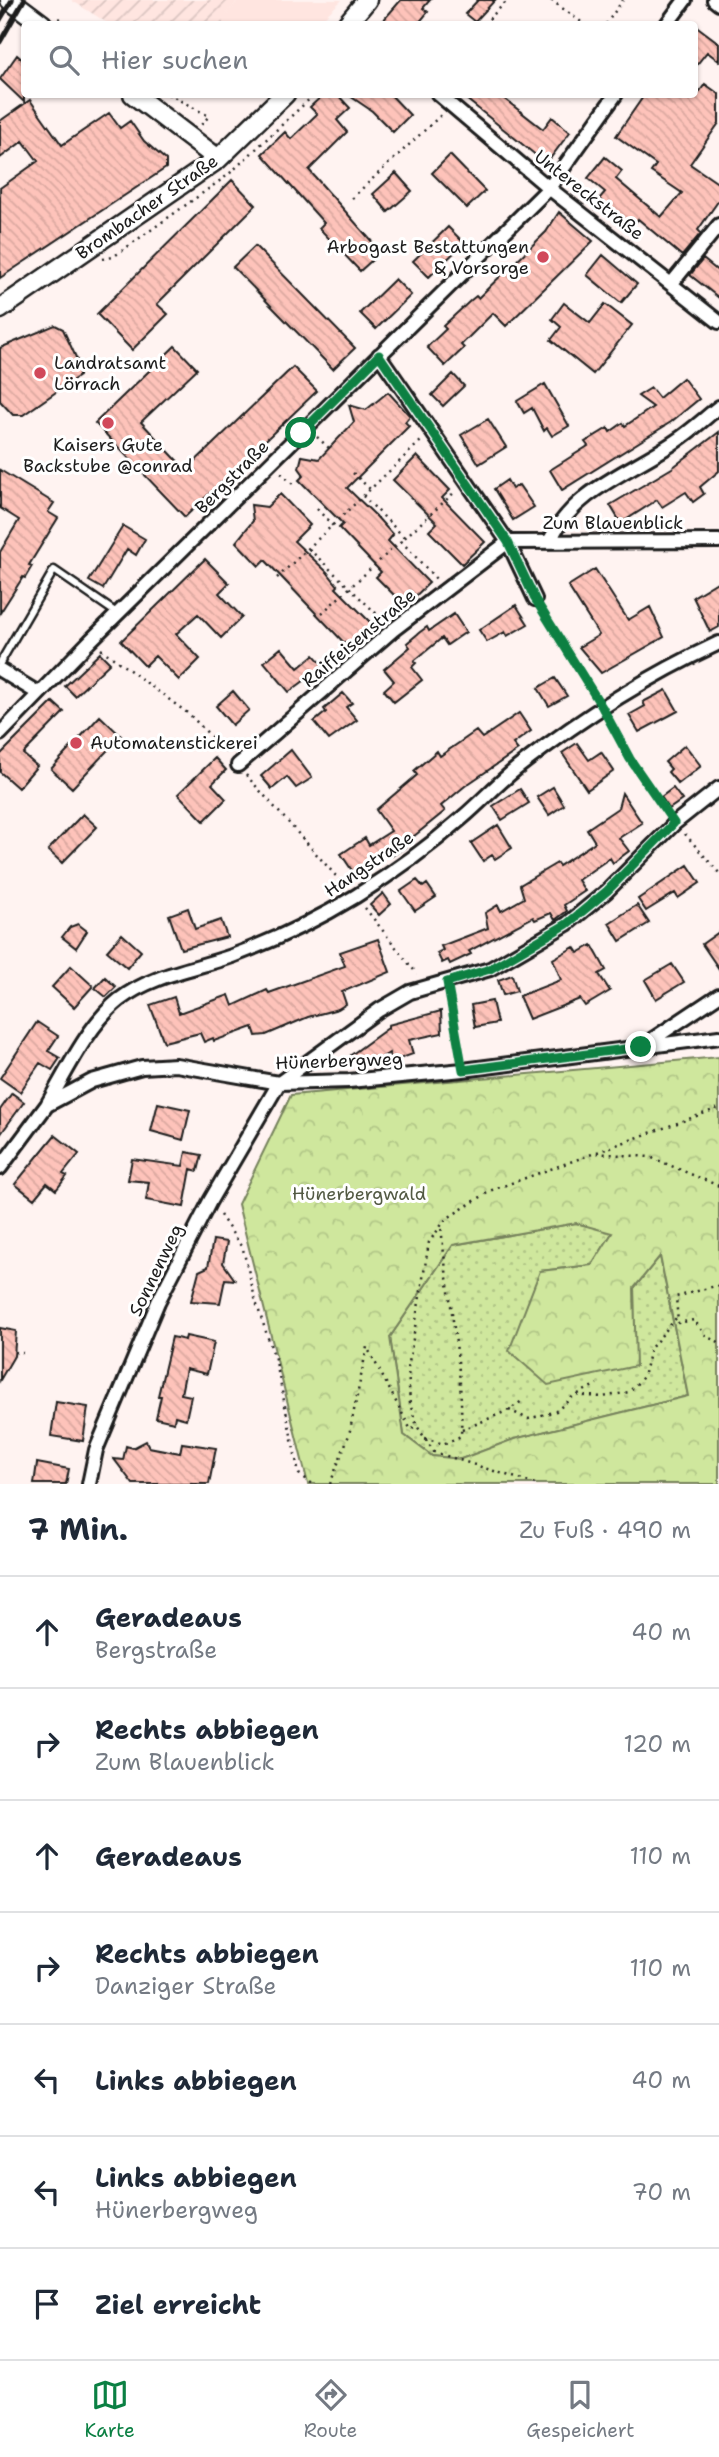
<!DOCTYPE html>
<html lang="de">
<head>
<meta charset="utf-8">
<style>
  :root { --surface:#fff; --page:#f2f2f3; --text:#1f2937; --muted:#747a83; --line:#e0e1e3; --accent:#0b8043 }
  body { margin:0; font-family:"Shantell Sans",sans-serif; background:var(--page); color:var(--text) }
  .stop { position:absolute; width:21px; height:21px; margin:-16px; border:5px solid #0b8043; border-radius:50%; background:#fff }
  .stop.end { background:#0b8043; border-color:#fff; box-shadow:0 2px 7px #0008 }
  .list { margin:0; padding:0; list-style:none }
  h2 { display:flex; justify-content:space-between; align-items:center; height:91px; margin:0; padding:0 28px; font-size:30px }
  h2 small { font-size:23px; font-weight:400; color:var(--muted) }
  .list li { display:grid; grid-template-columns:46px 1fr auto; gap:21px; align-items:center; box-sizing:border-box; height:112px; padding:0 28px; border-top:2px solid var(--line) }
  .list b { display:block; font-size:26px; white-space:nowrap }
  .list p { margin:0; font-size:23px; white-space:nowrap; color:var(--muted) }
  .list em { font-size:23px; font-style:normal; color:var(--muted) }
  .icon { flex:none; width:38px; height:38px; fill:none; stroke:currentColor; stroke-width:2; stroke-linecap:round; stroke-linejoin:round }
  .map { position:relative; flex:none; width:719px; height:1484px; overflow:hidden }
  .search { position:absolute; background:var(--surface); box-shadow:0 2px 5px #0004; left:21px; right:21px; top:21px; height:77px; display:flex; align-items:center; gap:18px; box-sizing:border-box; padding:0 24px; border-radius:7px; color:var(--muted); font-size:26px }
  .sheet { height:875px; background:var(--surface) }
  nav { display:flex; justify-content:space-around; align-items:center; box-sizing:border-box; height:98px; border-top:2px solid var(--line); background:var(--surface); font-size:19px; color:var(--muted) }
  nav a { display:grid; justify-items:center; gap:4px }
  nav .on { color:var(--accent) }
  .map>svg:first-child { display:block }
</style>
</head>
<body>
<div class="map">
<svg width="719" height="1484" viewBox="0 0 719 1484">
  <defs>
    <pattern id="industrial-furrows" width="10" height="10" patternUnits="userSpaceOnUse" patternTransform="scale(1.75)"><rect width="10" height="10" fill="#ffe5e0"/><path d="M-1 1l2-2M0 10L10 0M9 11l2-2" fill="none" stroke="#dac4c0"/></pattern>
    <pattern id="grass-dots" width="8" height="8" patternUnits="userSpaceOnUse" patternTransform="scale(1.75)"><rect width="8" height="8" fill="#cfe79d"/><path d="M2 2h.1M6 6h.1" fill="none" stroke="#b1c687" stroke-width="1.8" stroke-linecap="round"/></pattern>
    <pattern id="forest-crowns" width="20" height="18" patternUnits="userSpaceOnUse" patternTransform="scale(1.75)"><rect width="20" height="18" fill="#cfe79d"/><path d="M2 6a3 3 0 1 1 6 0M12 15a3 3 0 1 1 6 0" fill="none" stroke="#b1c687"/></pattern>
    <pattern id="building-back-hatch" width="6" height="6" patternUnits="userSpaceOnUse" patternTransform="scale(1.75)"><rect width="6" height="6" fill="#fec3ba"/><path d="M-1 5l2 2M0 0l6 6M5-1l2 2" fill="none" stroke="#d9a79f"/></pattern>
  </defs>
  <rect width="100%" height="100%" fill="#fff3f1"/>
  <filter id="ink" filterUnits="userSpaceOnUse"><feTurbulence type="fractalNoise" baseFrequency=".0143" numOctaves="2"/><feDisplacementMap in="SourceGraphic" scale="14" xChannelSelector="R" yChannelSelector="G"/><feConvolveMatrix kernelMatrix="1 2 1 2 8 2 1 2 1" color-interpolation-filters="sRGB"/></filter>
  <g filter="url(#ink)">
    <path fill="#ffe5e0" d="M238,0H342L317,24H224L221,21Z"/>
    <path fill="url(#industrial-furrows)" d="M71,0H238L222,21L224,24H109Z"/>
    <path fill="url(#grass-dots)" stroke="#76825c" stroke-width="2" d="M576,1223L613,1232L592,1265L540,1271L635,1366L634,1288L660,1256L688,1396L515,1439L461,1459L432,1456L404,1435L390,1337L453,1245Z"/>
    <path fill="url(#forest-crowns)" stroke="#76825c" stroke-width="2" fill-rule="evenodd" d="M719,1057V1484H308L238,1204L291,1095ZM576,1223L612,1233L592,1265L540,1271L509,1351L548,1385L636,1366L634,1288L660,1256L688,1396L514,1439L461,1459L432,1456L404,1435L390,1337L453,1245Z"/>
    <path fill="url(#building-back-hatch)" stroke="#1c1c1c" stroke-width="2" d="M401,0H430L423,8L428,12L418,24H380Z
      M478,0H495L475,22L465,14Z
      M695,25L719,43V61L707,52L695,67Z
      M17,55L24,61V102L0,79Z
      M705,84L719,94V123L690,164L719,184V200L698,230L701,233L682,256L638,219L632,226L599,199L605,192L588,178L605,157L622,171L616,179L661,217L682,193L651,172L656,165L616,136L645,94H698Z
      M324,94H337L350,108L337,120L347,132L309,170L381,252L360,271L319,228L324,223L262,154L285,132L291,139L317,114L310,107Z
      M347,94H390L410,115L393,132L372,111Z
      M460,94H498L543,129L552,117L570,132L549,160L543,161Z
      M30,100L62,145L109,113L120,128L130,121L144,141L166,160V168L0,278V188L38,161L23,141L0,158V121Z
      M450,155L485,191L467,208L432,173Z
      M396,173L412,191L388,212L373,194Z
      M232,180L256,205L157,304L168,314L132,350L97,314Z
      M559,212L593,241L506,326L493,313L461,345L464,348L445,366L427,347L446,329L443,326L470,301L476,296L478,298L546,232Z
      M448,227L464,243L429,277L413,261Z
      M255,246L355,348L333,369L233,267Z
      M603,255L637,284L621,303L587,275Z
      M703,259L719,272V298L690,275Z
      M395,279L411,295L376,329L360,313Z
      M564,303L590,323L605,304L632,325L593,374L551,340L561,327L552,319Z
      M55,325L63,329L79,364V376L23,415H13L0,401V348Z
      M175,346L197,369L141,422L186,470L293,367L317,391L185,517L95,423Z
      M453,374L464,386L443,406L432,395Z
      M683,378L699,399L671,422L562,490L550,470L588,446L585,442L608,428L610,432L623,423L625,426L653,407L638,396L651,388L659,398Z
      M545,384L569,426L552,436L547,428L544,431L532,408L524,413L517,401Z
      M388,392L410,416L405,422L409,426L347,488L375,515L393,535L388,541L429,583L405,606L376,577L381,572L339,528L343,524L299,480L304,475L299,468L302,456L319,459L354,422L349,405L366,410Z
      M488,419L506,447L479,464L461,435Z
      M719,432V471L700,487L704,494L693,502L686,492L662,507L657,500L621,523L610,505L672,468Z
      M417,456L450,490L442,498L485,542L462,564L429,531L437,523L393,480Z
      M0,470L54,503L48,512L58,518L29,565L32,566L25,578L23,577L0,613V552L19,520L0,508Z
      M507,480L512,489L519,485L534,507L513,520L494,489Z
      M280,494L310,525L294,541L327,572L338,586L336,588L376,628L352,651L265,560L259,566L236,542L253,521L251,505L267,507Z
      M123,526L145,539L136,555L127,549L103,589L89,581Z
      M205,559L229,583L219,593L242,617L221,638L198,614L176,634L200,659L179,680L155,656L145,666L121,641Z
      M595,569L628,620L650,607L664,637L601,673L579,647L599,635L568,586Z
      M719,581V627L710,632L693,597Z
      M516,605L528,624L507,636L505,632L487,642L479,630Z
      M454,614L466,632L447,645L442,638L414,661L416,663L412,667L422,680L394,702L384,690L394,681L384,669L410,647L407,643L420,632L427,627L429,631Z
      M281,648L298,668L314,655L324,666L289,692L264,662Z
      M100,653L110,663L75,696L65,686Z
      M555,678L567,696L549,706L538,688Z
      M666,690L678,711L639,732L629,715L645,706L643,702Z
      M233,691L249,710L232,725L216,706Z
      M343,693L352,703L346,707L357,720L329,740L314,722L326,712L324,709Z
      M53,702L64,712L23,754L37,766L18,788L0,772V755Z
      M519,713L531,731L513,744L518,750L465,786L441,806L445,811L403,845L405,847L392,856L388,851L381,854L353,872L341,854L365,838L369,845L391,831L376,810L417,775L414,771L437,751L440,756L476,731L482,738Z
      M100,716L121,736L72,788L51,769Z
      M577,743L589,760L601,752L614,771L587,790L562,753Z
      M685,745L701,766L678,784L668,772L671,769L665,762Z
      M291,750L312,778L296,788L287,777L272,789L261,776Z
      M215,758L226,770L212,784L226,799L204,821L178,794Z
      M553,787L564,805L549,815L537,797Z
      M673,788L682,800L669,809L661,797Z
      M520,789L529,803L502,820L493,806Z
      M622,793L642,823L619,838L629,851L613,863L610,858L578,880L585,891L564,905L567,911L555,920L551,913L535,920L533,917L469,951L471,954L450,964L448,960L442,963L437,953L443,950L441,946L488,928L485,913L498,905L501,911L524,898L520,885L557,863L559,866L595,842L587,829L618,808Z
      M83,814L97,827L62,863L48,850Z
      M498,825L512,848L495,859L492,855L483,861L471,843Z
      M688,865L700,883L678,898L675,893L646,911L638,899Z
      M417,880L423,887L427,884L436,897L415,911L401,891Z
      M383,893L391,904L379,915L370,905Z
      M637,905L649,923L620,941L609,923Z
      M188,908L195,929L221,920L227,937L181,949L169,915Z
      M78,924L87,931L76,948L62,937L70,927Z
      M719,932V969L702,944Z
      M122,934L141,951L127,968L107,951Z
      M378,939L390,972L342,992L346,1004L338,1009L308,1017L266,1035L256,1036L253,1027L214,1041L213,1038L204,1042L200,1033L164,1042L150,1005L174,997L179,1013L229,995L233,1006L267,990L269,993L345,966L340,952Z
      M592,945L606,970L599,974L610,991L585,1006L580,999L529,1019L519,996L561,980L553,959L574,947L578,953Z
      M672,964L684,982L656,999L645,980Z
      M71,966L93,986L74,1007L52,987Z
      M512,975L517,991L503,995L498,980Z
      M105,977L116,987L106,997L95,988Z
      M492,1001L497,1023L475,1027L471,1005Z
      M441,1011L442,1033L409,1040L413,1054L391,1062L389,1053L362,1070L351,1055L388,1028V1025Z
      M37,1022L58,1036L48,1051L60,1058L52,1070L40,1063L20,1092L0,1078Z
      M12,1093L24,1102L0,1135V1110Z
      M158,1103L190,1110L183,1140L151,1131Z
      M55,1135L79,1154L63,1174L67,1176L56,1190L47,1183L34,1199L15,1184Z
      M186,1152L202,1155L198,1171L191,1169L184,1207L146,1200L149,1182L128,1180L132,1159L183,1166Z
      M213,1240L227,1242L223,1263L235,1280L225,1279L220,1303L191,1301L199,1271L208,1267Z
      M0,1328L16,1331L14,1356L0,1380Z
      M186,1336L214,1342L207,1374L186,1369L181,1394L191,1396L186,1419L175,1416L174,1422L156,1418L161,1396H158L172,1337L185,1340Z
      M56,1402L88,1407L83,1441L51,1436Z
      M146,1441L149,1447L180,1453L182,1443L216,1448L209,1484H133L114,1459L123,1460L126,1446L133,1448Z
      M37,1463L69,1469L66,1484H34Z"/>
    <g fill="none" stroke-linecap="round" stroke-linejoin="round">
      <defs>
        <path id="lane" d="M0,663L54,570L118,614"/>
        <path id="street" d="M714,0L719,4
          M667,24L685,0
          M438,94L549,188L719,322
          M672,283L719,225
          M379,355L508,542L719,541
          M550,540C575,489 631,472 676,441C691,431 705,418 719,407
          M0,670L38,693
          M0,734L90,641L549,188L616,94
          M238,765L393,630L508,542L535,599
          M644,1045L719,995
          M47,1105C66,1072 89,1024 119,1000C151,975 195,969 232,956C275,940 317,920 356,896C393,873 429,847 462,818C482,801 500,781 521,765C583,717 648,676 719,643
          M0,1168L47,1105L92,1081L142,1067L176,1065L279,1083L349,1081L463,1070L719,1037
          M89,1484L96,1450L158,1302L210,1201L279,1083L379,1010L410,992L490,969L567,924L607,891L675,823L719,788"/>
        <path id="secondary" d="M10,0L42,24
          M347,24L367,0
          M133,94L218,159
          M0,309L218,159L285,94"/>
      </defs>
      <use href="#lane" stroke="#1c1c1c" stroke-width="11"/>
      <use href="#street" stroke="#1c1c1c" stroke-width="18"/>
      <use href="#secondary" stroke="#1c1c1c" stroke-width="23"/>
      <path stroke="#1c1c1c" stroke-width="2.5" stroke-dasharray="2 5" stroke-linecap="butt" d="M551,0L584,24
        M59,18L67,24
        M484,24L508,0
        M606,24L623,0
        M168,94L209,116L201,125
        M352,198L441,115
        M103,259L113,257L228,175L315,94
        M317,437L330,449
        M281,473L294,485
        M353,473L370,489
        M363,496L405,538
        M317,509L333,526
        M401,541L437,580
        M309,549L382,619
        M277,578L422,440
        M542,611L594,694
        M322,613L456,491
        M101,649L190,715L228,754
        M610,721L630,759L667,813
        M246,775L344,885
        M685,834L719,873
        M365,908L417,974
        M450,995L461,1058
        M597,1152L719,1108
        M220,1215L243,1249L256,1302L276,1362L299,1474L313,1484
        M719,1285L676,1297L678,1323L694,1320L707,1337L719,1342
        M15,1352L23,1353
        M578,1394L597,1384
        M509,1410L528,1419L556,1411L575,1395L603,1397L629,1392L643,1377L650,1349L677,1317
        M462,1430L509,1410L522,1401
        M425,1438L443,1444L461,1436C464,1366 447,1295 441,1225
        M330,1484L349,1435L367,1347L411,1430L417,1426
        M535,1484L434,1452L417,1426L410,1404L408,1369L429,1242L446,1219L492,1190L595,1153L650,1157L719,1186"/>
      <use href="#lane" stroke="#fff" stroke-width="6"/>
      <use href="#street" stroke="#fff" stroke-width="12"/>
      <use href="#secondary" stroke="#fff" stroke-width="18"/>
      <path stroke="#1c1c1c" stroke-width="5" d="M0,20L12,0
        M0,42L24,0"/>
    </g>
  </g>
  <g fill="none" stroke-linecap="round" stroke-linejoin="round" filter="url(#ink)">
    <path stroke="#0b8043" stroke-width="9" d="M301,433L379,355L508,542L535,599L602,707L630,759L674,823L607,891L567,924L490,969L447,982L463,1070L641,1047"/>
  </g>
  <g fill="#d1495b" stroke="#fff" stroke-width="2.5">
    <circle cx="543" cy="257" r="7"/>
    <circle cx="40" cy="373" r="7"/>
    <circle cx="108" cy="423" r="7"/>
    <circle cx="76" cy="743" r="7"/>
  </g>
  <g text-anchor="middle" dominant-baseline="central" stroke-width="6" stroke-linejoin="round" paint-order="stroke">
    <g font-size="18" fill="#1c1c1c" stroke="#fff">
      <text transform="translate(589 195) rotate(38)">Untereckstraße</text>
      <text transform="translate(147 207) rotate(-35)">Brombacher Straße</text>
      <text transform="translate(232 477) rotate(-45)">Bergstraße</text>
      <text x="613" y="523">Zum Blauenblick</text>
      <text transform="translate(359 638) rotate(-40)">Raiffeisenstraße</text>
      <text transform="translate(369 864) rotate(-34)">Hangstraße</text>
      <text transform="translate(339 1061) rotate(-2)">Hünerbergweg</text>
      <text transform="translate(156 1270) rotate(-64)">Sonnenweg</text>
    </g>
    <g font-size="18" fill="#1c1c1c" stroke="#fff" text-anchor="start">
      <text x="529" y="247" text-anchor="end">Arbogast Bestattungen<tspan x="529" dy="21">&amp; Vorsorge</tspan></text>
      <text x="54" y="363">Landratsamt<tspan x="54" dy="21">Lörrach</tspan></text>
      <text x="108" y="445" text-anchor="middle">Kaisers Gute<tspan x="108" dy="21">Backstube @conrad</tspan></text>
      <text x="90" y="743">Automatenstickerei</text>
    </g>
    <g font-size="18" fill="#525943" stroke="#fff">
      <text x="359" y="1194">Hünerbergwald</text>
    </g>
  </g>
</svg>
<div class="stop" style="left:301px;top:433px"></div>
<div class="stop end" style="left:641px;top:1047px"></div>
<div class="search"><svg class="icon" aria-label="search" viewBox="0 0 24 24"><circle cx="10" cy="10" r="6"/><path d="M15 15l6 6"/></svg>Hier suchen</div>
</div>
<section class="sheet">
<h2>7 Min.<small>Zu Fuß · 490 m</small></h2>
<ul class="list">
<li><svg class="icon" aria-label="ahead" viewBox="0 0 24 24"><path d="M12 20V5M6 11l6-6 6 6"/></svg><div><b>Geradeaus</b><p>Bergstraße</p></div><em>40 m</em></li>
<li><svg class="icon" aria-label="right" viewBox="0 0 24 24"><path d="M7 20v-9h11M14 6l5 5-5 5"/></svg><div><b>Rechts abbiegen</b><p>Zum Blauenblick</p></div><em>120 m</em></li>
<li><svg class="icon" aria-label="ahead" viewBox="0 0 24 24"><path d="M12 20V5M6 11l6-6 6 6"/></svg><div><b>Geradeaus</b></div><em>110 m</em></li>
<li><svg class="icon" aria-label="right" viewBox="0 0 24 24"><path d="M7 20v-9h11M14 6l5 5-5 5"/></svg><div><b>Rechts abbiegen</b><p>Danziger Straße</p></div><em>110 m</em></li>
<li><svg class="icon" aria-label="left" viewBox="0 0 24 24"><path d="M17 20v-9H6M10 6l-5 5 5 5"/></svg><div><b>Links abbiegen</b></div><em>40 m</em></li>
<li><svg class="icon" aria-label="left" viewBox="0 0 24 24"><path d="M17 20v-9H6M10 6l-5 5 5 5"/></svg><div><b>Links abbiegen</b><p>Hünerbergweg</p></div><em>70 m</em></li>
<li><svg class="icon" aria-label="arrive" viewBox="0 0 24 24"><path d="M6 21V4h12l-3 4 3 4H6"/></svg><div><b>Ziel erreicht</b></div></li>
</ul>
</section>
<nav>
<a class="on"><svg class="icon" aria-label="map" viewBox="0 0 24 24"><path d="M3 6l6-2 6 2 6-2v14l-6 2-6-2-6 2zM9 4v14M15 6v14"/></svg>Karte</a>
<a><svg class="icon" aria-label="directions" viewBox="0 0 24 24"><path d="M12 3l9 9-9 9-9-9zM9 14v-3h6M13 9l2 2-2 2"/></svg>Route</a>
<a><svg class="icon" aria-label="saved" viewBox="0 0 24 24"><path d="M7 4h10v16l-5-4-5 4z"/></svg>Gespeichert</a>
</nav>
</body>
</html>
